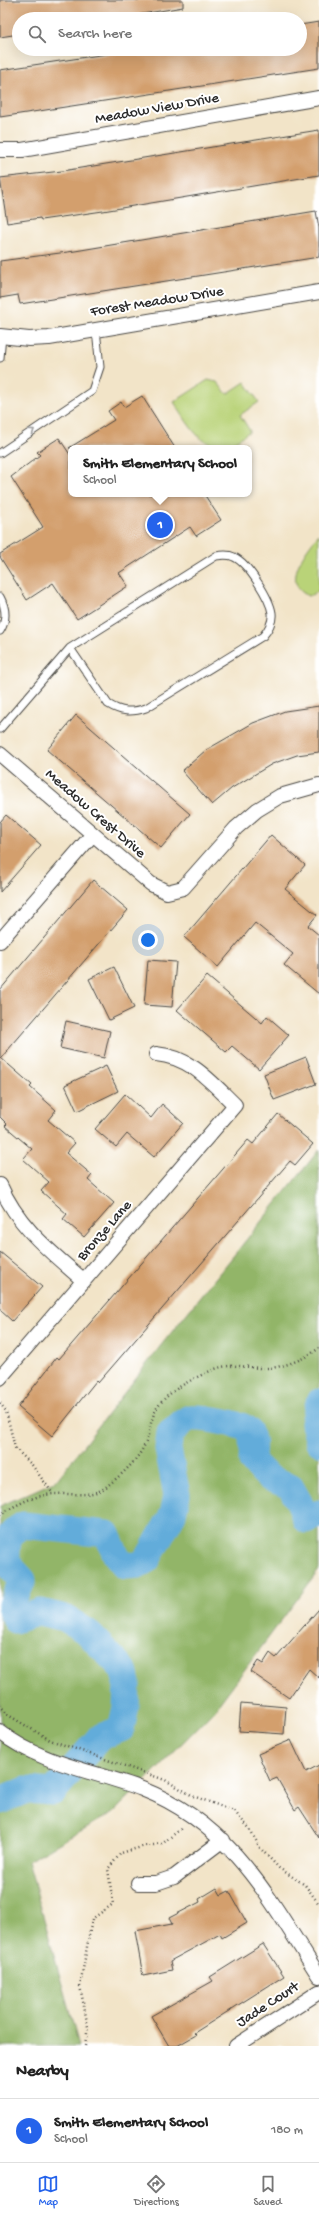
<!DOCTYPE html>
<html lang="en">
<head>
<meta charset="utf-8">
<style>
  :root { --surface:#fff; --page:#f2f2f2; --text:#222; --muted:#767676; --line:#e0e0e0; --accent:#2563eb }
  body { margin:0; font-family:"Gochi Hand",sans-serif; background:var(--page); color:var(--text) }
  .you { position:absolute; left:148px; top:940px; width:14px; height:14px; margin:-10px; border:3px solid #fff; border-radius:50%; background:#1a73e8; box-shadow:0 0 0 6px #1a73e833 }
  .badge { display:grid; place-items:center; width:26px; height:26px; border-radius:50%; background:var(--accent); color:#fff; font-size:13px; font-weight:700 }
  .pin { position:absolute; translate:-50% -50%; border:2px solid #fff; box-shadow:0 1px 4px #0006 }
  .popup { position:absolute; left:68px; top:445px; width:184px; height:52px; box-sizing:border-box; display:grid; place-content:center; border-radius:8px; background:var(--surface); filter:drop-shadow(0 1px 3px #0005); font-size:13px; white-space:nowrap; color:var(--muted) }
  .popup b { font-size:15px; color:var(--text) }
  .popup::after { content:''; position:absolute; left:50%; top:100%; margin-left:-8px; border:8px solid transparent; border-top-color:var(--surface) }
  .list { margin:0; padding:0; list-style:none }
  h2 { display:flex; justify-content:space-between; align-items:center; height:52px; margin:0; padding:0 16px; font-size:17px }
  h2 small { font-size:13px; font-weight:400; color:var(--muted) }
  .list li { display:grid; grid-template-columns:26px 1fr auto; gap:12px; align-items:center; box-sizing:border-box; height:64px; padding:0 16px; border-top:1px solid var(--line) }
  .list b { display:block; font-size:15px; white-space:nowrap }
  .list p { margin:0; font-size:13px; white-space:nowrap; color:var(--muted) }
  .list em { font-size:13px; font-style:normal; color:var(--muted) }
  .icon { flex:none; width:22px; height:22px; fill:none; stroke:currentColor; stroke-width:2; stroke-linecap:round; stroke-linejoin:round }
  .map { position:relative; flex:none; width:319px; height:2046px; overflow:hidden }
  .search { position:absolute; background:var(--surface); box-shadow:0 4px 16px #0002; left:12px; right:12px; top:12px; height:44px; display:flex; align-items:center; gap:10px; box-sizing:border-box; padding:0 14px; border-radius:22px; color:var(--muted); font-size:15px }
  .sheet { height:116px; background:var(--surface) }
  nav { display:flex; justify-content:space-around; align-items:center; box-sizing:border-box; height:56px; border-top:1px solid var(--line); background:var(--surface); font-size:11px; color:var(--muted) }
  nav a { display:grid; justify-items:center; gap:2px }
  nav .on { color:var(--accent) }
  .map>svg:first-child { display:block }
</style>
</head>
<body>
<div class="map">
<svg width="319" height="2046" viewBox="0 0 319 2046">
  <rect width="100%" height="100%" fill="#fff"/>
  <filter id="ink" filterUnits="userSpaceOnUse"><feTurbulence type="fractalNoise" baseFrequency=".025" numOctaves="2"/><feDisplacementMap in="SourceGraphic" scale="8" xChannelSelector="R" yChannelSelector="G"/><feConvolveMatrix kernelMatrix="1 2 1 2 8 2 1 2 1" color-interpolation-filters="sRGB"/></filter>
  <filter id="wash" filterUnits="userSpaceOnUse"><feTurbulence type="fractalNoise" baseFrequency=".012" numOctaves="4" result="noise"/><feDisplacementMap in="SourceGraphic" scale="16" xChannelSelector="R" yChannelSelector="G"/><feGaussianBlur stdDeviation="0.9" result="paint"/><feColorMatrix in="noise" values="0 0 0 0 0 0 0 0 0 0 0 0 0 0 0 0 0 1.4 0 .05"/><feComposite in="paint" operator="in"/></filter>
  <g filter="url(#wash)">
    <rect width="100%" height="100%" fill="#f2e4c8"/>
    <path fill="#b9d378" stroke="#727f52" d="M208,380L217,382L227,394L245,382L259,402L240,415L250,431C244,435 236,442 229,444C201,453 187,421 174,402Z
      M319,534V591L309,596C279,584 307,548 319,534Z"/>
    <path fill="#92b568" stroke="#5e704a" d="M319,1150V1570L213,1712L114,1812L28,1861L79,2046H0V1506L56,1481L162,1344Z"/>
    <g fill="none" stroke-linecap="round" stroke-linejoin="round">
      <path stroke="#62acda" stroke-width="27" d="M319,1402L314,1424L319,1442
        M0,1801L26,1790L53,1792L100,1737L121,1729L126,1707L127,1683L124,1670L87,1632L65,1618L40,1612L15,1620L11,1605L23,1580L7,1563C7,1544 5,1535 23,1525L107,1534L116,1555L125,1566L138,1565L147,1560L173,1514L177,1495L168,1449L170,1433C176,1429 183,1420 190,1418C197,1416 242,1424 247,1429C255,1437 252,1450 252,1461L269,1478L290,1486L299,1502L306,1520L319,1513"/>
    </g>
    <g id="blocks">
      <path fill="#d39f6d" d="M0,0H183V7L113,19H19V34L0,37Z
        M319,22V68L0,117V70L140,49H300V25Z
        M319,130V175L103,211L41,220L40,218L7,223L0,178L62,171Z
        M316,211L319,228V257L20,304L18,295L0,298V261L75,251Z
        M142,396L175,448H69L114,420L108,411L121,402L124,407Z
        M59,438L71,456V494H204L221,520L196,536L190,527L119,573L128,586L77,619L53,583L27,600L0,557V554L43,527L11,477L40,455L37,452Z
        M319,706V752L297,755L272,764L232,788L212,805L182,771L206,750L253,723L285,711Z
        M76,715L190,814L161,848L47,750Z
        M6,815L41,845L0,892V822Z
        M271,835L305,865L285,889L317,915L308,926L319,935V994L284,965L293,954L255,923L218,967L184,937Z
        M93,880L128,910L1,1058L32,1085L30,1087L56,1110L48,1120L75,1143L66,1153L92,1175L88,1180L114,1203L84,1237L63,1219L67,1214L41,1191L49,1182L23,1159L32,1149L5,1126L7,1124L0,1117V990Z
        M148,960L176,962L172,1007L144,1005Z
        M114,967L134,1008L109,1020L89,979Z
        M207,976L262,1023L267,1016L289,1035L259,1069L232,1046L226,1052L177,1010Z
        M66,1021L110,1031L104,1058L60,1048Z
        M306,1057L316,1084L274,1100L264,1074Z
        M106,1066L118,1091L77,1111L65,1085Z
        M125,1094L151,1118L162,1104L183,1123L154,1157L127,1134L116,1147L95,1129Z
        M278,1114L313,1144L295,1165L290,1161L98,1383L96,1381L52,1436L18,1407L57,1357L59,1359L248,1140L253,1144Z
        M0,1252L42,1287L12,1321L0,1310Z
        M319,1609V1678L309,1669L289,1698L251,1672L258,1661L263,1664L270,1653L276,1658Z
        M241,1703L286,1707L284,1734L239,1731Z
        M291,1740L306,1772L319,1765V1838L299,1807L295,1810L277,1778L270,1781L258,1754Z
        M217,1888L221,1895L229,1891L247,1923L222,1938L220,1934L170,1961L172,1970L143,1976L135,1931L172,1924L169,1918L200,1902L199,1899Z
        M263,1944L284,1976L194,2033L196,2035L177,2046H169L151,2016L213,1981L210,1977Z"/>
    </g>
  </g>
  <g filter="url(#ink)">
    <use href="#blocks" fill-opacity="0" stroke="#494743" stroke-width="1"/>
    <g fill="none" stroke-linecap="round" stroke-linejoin="round">
      <defs>
        <path id="lane" d="M0,358L2,336
          M0,453L92,391L100,367L96,330
          M0,597C6,608 7,620 0,631
          M0,729L70,648L216,556C222,555 228,554 234,557C248,563 270,599 272,613C273,622 269,629 263,636L146,708C131,713 121,712 108,704L70,648"/>
        <path id="street" d="M0,150H22L319,98
          M0,336L29,339L49,338L319,292
          M0,754L151,884L167,892L183,888L236,828L257,810L280,796L319,785
          M0,941L93,834
          M0,1185C18,1227 51,1252 84,1281
          M0,1378L235,1105C211,1082 191,1057 156,1054
          M0,1732C40,1764 96,1771 142,1789C232,1824 270,1900 319,1976
          M138,1883H156L174,1877L223,1840
          M236,2046L319,1992"/>
      </defs>
      <use href="#lane" stroke="#494743" stroke-width="9"/>
      <use href="#street" stroke="#494743" stroke-width="16"/>
      <path stroke="#494743" stroke-width="2.5" stroke-dasharray="1 3" stroke-linecap="butt" d="M0,1403L6,1411L15,1448L32,1465L53,1494
        M0,1515C17,1504 32,1496 53,1494C70,1493 92,1498 106,1487C121,1475 138,1461 146,1442C150,1431 151,1415 159,1405C171,1389 196,1377 215,1369C234,1362 250,1369 269,1368C285,1367 307,1358 319,1348
        M0,1705L8,1715L50,1740L165,1780L193,1796L234,1811L250,1829L260,1848L279,1868L305,1885L319,1904
        M85,2046L88,2027L80,1986L92,1919L113,1904L108,1869L121,1853L145,1846L162,1844L183,1827"/>
      <use href="#lane" stroke="#fff" stroke-width="7"/>
      <use href="#street" stroke="#fff" stroke-width="14"/>
    </g>
    <defs><path id="oneway-chevron" d="M-2-3.5L2.5 0L-2 3.5" fill="none" stroke-width="1.6" stroke-linecap="round" stroke-linejoin="round"/></defs>
    <use stroke="#a0a0a0" href="#oneway-chevron" transform="translate(32 431) rotate(-34)"/>
  </g>
  <g text-anchor="middle" dominant-baseline="central" stroke-width="4" stroke-linejoin="round" paint-order="stroke">
    <g font-size="15" fill="#2b2b2b" stroke="#fff">
      <text transform="translate(157 109) rotate(-10)">Meadow View Drive</text>
      <text transform="translate(157 302) rotate(-9)">Forest Meadow Drive</text>
      <text transform="translate(95 814) rotate(41)">Meadow Crest Drive</text>
      <text transform="translate(105 1231) rotate(-49)">Bronze Lane</text>
      <text transform="translate(268 2005) rotate(-33)">Jade Court</text>
    </g>
  </g>
</svg>
<div class="you"></div>
<div class="pin badge" style="left:160px;top:525px">1</div>
<div class="popup"><b>Smith Elementary School</b>School</div>
<div class="search"><svg class="icon" aria-label="search" viewBox="0 0 24 24"><circle cx="10" cy="10" r="6"/><path d="M15 15l6 6"/></svg>Search here</div>
</div>
<section class="sheet">
<h2>Nearby<small></small></h2>
<ul class="list">
<li><span class="badge">1</span><div><b>Smith Elementary School</b><p>School</p></div><em>180 m</em></li>
</ul>
</section>
<nav>
<a class="on"><svg class="icon" aria-label="map" viewBox="0 0 24 24"><path d="M3 6l6-2 6 2 6-2v14l-6 2-6-2-6 2zM9 4v14M15 6v14"/></svg>Map</a>
<a><svg class="icon" aria-label="directions" viewBox="0 0 24 24"><path d="M12 3l9 9-9 9-9-9zM9 14v-3h6M13 9l2 2-2 2"/></svg>Directions</a>
<a><svg class="icon" aria-label="saved" viewBox="0 0 24 24"><path d="M7 4h10v16l-5-4-5 4z"/></svg>Saved</a>
</nav>
</body>
</html>
